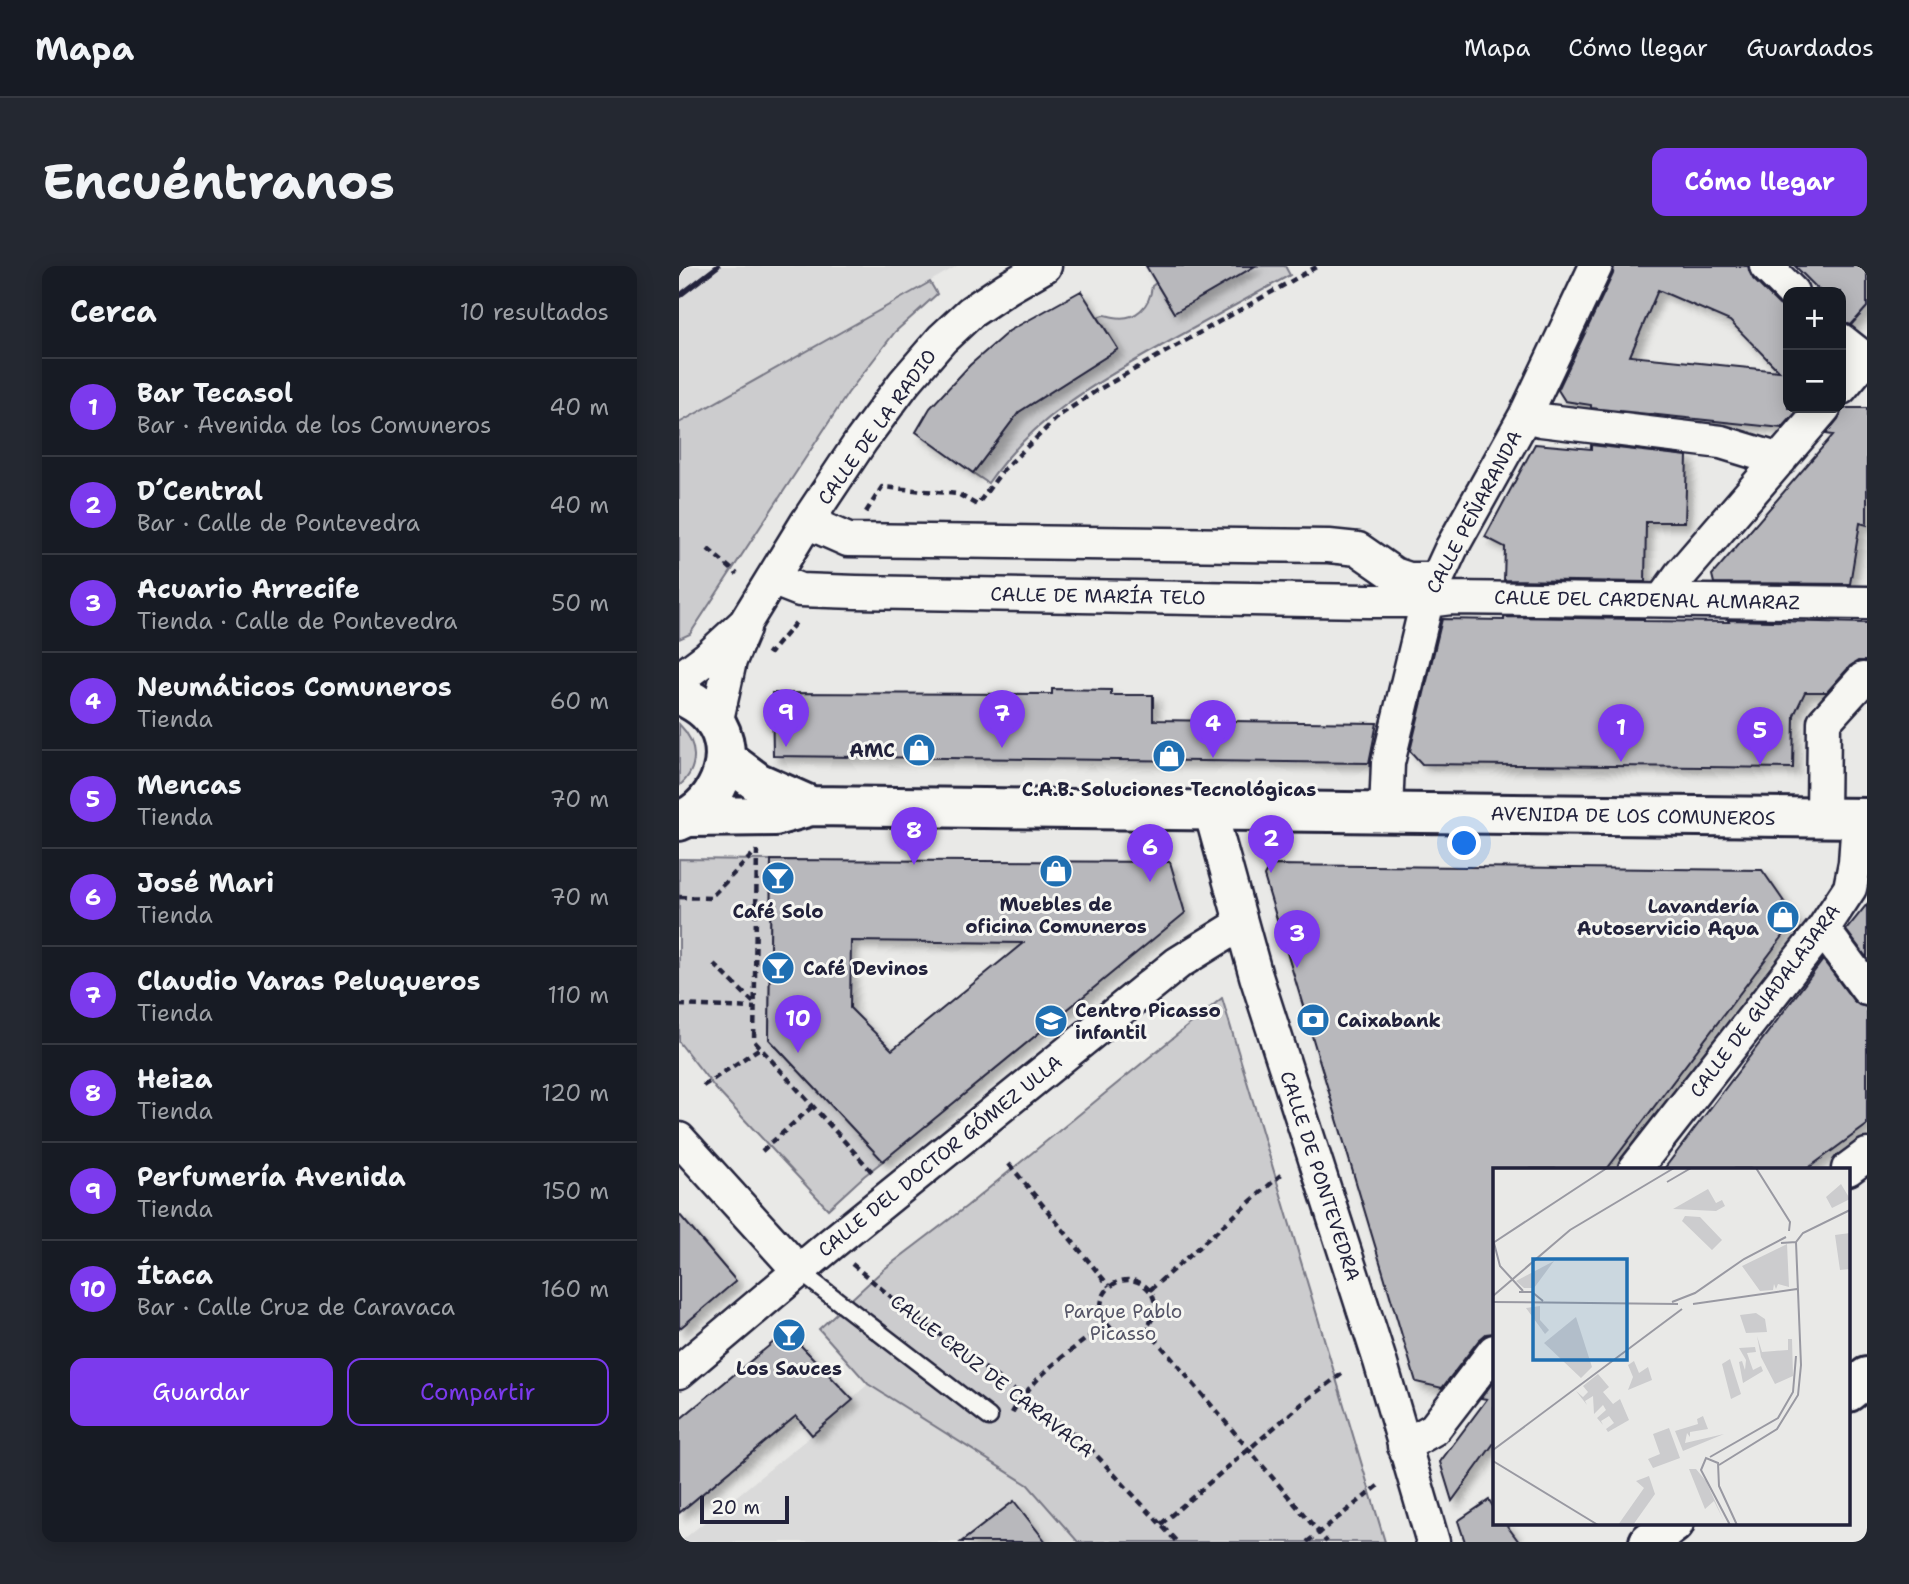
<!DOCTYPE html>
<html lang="es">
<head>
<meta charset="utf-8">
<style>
  :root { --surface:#171b24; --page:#242831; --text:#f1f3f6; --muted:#9ea1a6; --line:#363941; --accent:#7c3aed }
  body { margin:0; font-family:"Shantell Sans",sans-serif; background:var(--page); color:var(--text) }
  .controls { position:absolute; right:21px; top:21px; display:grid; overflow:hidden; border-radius:14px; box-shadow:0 4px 18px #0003 }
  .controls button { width:63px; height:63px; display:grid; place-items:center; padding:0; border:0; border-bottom:2px solid var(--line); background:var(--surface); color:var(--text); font:35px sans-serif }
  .scale { position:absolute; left:21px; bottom:18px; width:89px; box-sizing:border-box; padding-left:7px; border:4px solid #22223b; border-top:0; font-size:19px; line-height:24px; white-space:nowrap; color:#22223b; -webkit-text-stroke:5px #f6f6f2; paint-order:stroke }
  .you { position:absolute; left:786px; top:578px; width:24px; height:24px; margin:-18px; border:5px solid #fff; border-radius:50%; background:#1a73e8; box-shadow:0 0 0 10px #1a73e833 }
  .badge { display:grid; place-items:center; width:46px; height:46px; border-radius:50%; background:var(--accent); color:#fff; font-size:23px; font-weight:700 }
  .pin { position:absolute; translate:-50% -58px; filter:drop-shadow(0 2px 4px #0008) }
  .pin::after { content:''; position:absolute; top:37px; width:24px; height:21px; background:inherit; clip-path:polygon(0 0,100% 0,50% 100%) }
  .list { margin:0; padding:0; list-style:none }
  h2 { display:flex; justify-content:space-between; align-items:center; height:91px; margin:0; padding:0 28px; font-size:30px }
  h2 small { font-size:23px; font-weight:400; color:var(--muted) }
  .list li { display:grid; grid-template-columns:46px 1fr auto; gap:21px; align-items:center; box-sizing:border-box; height:98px; padding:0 28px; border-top:2px solid var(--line) }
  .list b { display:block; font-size:26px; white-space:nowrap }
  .list p { margin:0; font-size:23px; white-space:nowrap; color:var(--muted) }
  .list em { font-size:23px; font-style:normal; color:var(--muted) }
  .actions { display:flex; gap:14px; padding:21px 28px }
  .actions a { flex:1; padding:16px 0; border:2px solid var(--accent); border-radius:14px; text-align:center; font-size:24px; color:var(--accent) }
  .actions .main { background:var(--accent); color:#fff }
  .map { position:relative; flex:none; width:1188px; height:1276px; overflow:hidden; border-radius:14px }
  header { display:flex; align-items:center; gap:42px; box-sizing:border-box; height:98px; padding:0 35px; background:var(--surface); border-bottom:2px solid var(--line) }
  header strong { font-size:33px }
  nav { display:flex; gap:38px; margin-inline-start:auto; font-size:24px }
  .intro { display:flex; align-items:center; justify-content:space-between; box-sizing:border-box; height:168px; padding:0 42px }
  h1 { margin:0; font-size:49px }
  .button { padding:18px 32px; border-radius:14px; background:var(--accent); color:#fff; font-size:24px; font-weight:700 }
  main { display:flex; gap:42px; padding:0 42px }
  aside { flex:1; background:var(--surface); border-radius:14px; box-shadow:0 4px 18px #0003 }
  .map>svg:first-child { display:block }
</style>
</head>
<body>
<header>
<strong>Mapa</strong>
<nav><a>Mapa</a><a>Cómo llegar</a><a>Guardados</a></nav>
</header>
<div class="intro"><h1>Encuéntranos</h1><a class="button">Cómo llegar</a></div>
<main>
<aside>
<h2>Cerca<small>10 resultados</small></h2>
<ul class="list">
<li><span class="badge">1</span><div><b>Bar Tecasol</b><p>Bar · Avenida de los Comuneros</p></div><em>40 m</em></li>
<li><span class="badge">2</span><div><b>D´Central</b><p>Bar · Calle de Pontevedra</p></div><em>40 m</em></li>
<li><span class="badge">3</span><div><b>Acuario Arrecife</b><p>Tienda · Calle de Pontevedra</p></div><em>50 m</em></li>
<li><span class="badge">4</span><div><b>Neumáticos Comuneros</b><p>Tienda</p></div><em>60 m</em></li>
<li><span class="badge">5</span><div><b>Mencas</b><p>Tienda</p></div><em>70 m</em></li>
<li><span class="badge">6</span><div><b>José Mari</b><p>Tienda</p></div><em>70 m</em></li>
<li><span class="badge">7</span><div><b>Claudio Varas Peluqueros</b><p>Tienda</p></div><em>110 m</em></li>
<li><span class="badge">8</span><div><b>Heiza</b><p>Tienda</p></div><em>120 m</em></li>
<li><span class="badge">9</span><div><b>Perfumería Avenida</b><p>Tienda</p></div><em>150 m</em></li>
<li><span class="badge">10</span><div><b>Ítaca</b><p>Bar · Calle Cruz de Caravaca</p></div><em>160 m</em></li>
</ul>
<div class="actions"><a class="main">Guardar</a><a>Compartir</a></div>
</aside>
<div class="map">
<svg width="1188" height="1276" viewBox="0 0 1188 1276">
  <defs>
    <filter id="shadow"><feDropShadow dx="6" dy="6" stdDeviation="3.5" flood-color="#0004"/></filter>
  </defs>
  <rect width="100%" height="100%" fill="#e9e9e7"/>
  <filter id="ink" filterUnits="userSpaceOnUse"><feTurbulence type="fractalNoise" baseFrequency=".0143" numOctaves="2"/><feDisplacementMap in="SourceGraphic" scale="14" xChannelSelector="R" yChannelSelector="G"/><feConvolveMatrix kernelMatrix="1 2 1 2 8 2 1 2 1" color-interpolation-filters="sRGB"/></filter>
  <g filter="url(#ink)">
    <path fill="#dadada" d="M0,0H278L0,157Z
      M189,1118L349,1219L399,1276H1L133,1169Z"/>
    <path fill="#ccccce" stroke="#777784" stroke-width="2" d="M576,0H606L611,9C569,32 526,56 484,79C417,116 353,153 309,217L294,207L340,146L439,83L419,51C427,47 427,50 435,51C457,55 471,40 473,20L477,17L495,47Z
      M251,16L258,28L216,66L169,127L11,368L0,373V157Z
      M0,458C19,477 21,502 0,520Z
      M0,593L92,594L90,773L204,895L185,910L149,943L37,823L0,776Z
      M543,732L706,1276H399L349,1219L189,1118L140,1063L204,1004L288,940Z"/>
    <path fill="#b8b8bc" stroke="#22223b" stroke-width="2" fill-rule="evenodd" filter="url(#shadow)" d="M467,0H576L495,47Z
      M935,0H1069L1074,13L1100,39L1109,44V142H1121L1103,162L912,142V139L886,135L879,124L934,8ZM979,24L1051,55L1100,105L951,90Z
      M1116,0H1188V41L1172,59L1162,56V26H1142Z
      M402,25L439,83L340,146L294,207L237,166L251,142L291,99L330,65Z
      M1163,142H1188V259L1181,257L1171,318L1035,317L1033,309L1154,169L1147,168L1159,153Z
      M856,178L912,183V179L1008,190L1006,256H967L966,316L825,314L826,281L806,271Z
      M825,351L965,353V355L1050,356L1049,354L1188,357V395H1179L1171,400L1148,426H1126L1115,449L1114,502L743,498L731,485L763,353L825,354Z
      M373,423L432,424V429H474V454L698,457L690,497L94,490L93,427L373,428Z
      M92,594L491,596L506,647L204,895L90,773ZM172,675L344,677L213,784L171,742Z
      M591,599L1083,604L1117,653L928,903H815V1067L807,1068L800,1074L763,1122L737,1116L585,610Z
      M1188,638V692L1167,664Z
      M1144,694L1174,734L1180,739L1188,741V859L1128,903H985Z
      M0,948L57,1015L0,1063Z
      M108,1065L174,1134L133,1169L117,1150L0,1247V1154Z
      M815,1115V1177L773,1235L761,1196L808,1133L802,1132Z
      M810,1234L815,1242V1257H826L840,1276H786L779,1255Z
      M335,1235L367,1276H282Z"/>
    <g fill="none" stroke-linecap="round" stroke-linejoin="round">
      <defs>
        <path id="service" d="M120,1005L310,1151"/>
        <path id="minor" d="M1087,0L1113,26
          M1162,74L1186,93
          M1162,122L1188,91
          M846,150L862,154L1042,176L1101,194
          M128,256L169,274L650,280L679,283L715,308L730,313H758
          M93,313L121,324L177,326L689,335H748L772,332L1188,337
          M983,334L1001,309L1145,142
          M0,413L28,392L66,357L128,256L182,175L225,117L263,73L292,46L328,22L366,0
          M37,458L51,395L65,362
          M531,544L577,710L701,1095L754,1276
          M707,546L709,497L748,335L772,283L846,150L917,0
          M1144,552L1145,456L1184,413
          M1144,663L1188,723
          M0,873L120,1005
          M956,903L1144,663L1171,622L1176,597L1179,552
          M1169,903L1188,889
          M0,1106L152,978L499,697L562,658
          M725,1180L755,1163L815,1085"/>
        <path id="primary" d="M0,428C10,433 20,438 28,446C63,480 43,539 0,555
          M47,493L78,516L132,540
          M10,551L96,550L132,540L1188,552
          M1169,1126L1188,1111
          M970,1276L995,1257"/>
      </defs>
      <use href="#service" stroke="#22223b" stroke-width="21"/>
      <use href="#minor" stroke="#22223b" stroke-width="37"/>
      <use href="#primary" stroke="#22223b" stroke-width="44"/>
      <path stroke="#22223b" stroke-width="4.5" stroke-dasharray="7 5" stroke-linecap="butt" d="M187,246L203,221L279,228L298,239L324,204L381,149L417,125L639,0
        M29,283L58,308
        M88,385L91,387L119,354
        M78,584L75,775L194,907
        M0,631L31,632L77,585
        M35,698L76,738
        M0,739L76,742
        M24,820L81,782
        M83,885L134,840
        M330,898L430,1020
        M173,998L229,1045L405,1176L498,1276
        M422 1041a27 27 0 1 1 54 0a27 27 0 1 1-54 0Z
        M471,1024L605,906
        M467,1062L648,1276
        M333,1147C355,1108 392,1085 427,1058
        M482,1258L624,1137L664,1107
        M628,1276L699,1220"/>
      <use href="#service" stroke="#f6f6f2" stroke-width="16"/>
      <use href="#minor" stroke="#f6f6f2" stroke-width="32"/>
      <use href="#primary" stroke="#f6f6f2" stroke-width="38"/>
      <path stroke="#22223b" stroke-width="5" d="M0,30L39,0"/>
    </g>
  </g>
  <defs>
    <symbol id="shop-disc" viewBox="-11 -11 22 22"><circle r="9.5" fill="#1f6fb2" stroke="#f6f6f2"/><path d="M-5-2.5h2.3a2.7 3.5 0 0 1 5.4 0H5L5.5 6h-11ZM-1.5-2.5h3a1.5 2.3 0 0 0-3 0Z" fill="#fff"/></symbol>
    <symbol id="bar-disc" viewBox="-11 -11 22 22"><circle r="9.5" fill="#1f6fb2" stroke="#f6f6f2"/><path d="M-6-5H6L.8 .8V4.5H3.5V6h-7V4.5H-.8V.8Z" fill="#fff"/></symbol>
    <symbol id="bank-disc" viewBox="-11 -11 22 22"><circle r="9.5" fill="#1f6fb2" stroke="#f6f6f2"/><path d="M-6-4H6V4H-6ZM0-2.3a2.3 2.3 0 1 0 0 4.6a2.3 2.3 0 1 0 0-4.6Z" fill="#fff"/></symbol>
    <symbol id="school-disc" viewBox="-11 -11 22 22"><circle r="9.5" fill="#1f6fb2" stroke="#f6f6f2"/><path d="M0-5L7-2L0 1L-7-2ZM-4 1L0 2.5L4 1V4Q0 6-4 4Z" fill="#fff"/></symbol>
  </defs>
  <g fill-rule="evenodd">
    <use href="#shop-disc" x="221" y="465" width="38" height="38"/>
    <use href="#shop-disc" x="471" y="471" width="38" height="38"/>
    <use href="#shop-disc" x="358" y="586" width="38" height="38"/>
    <use href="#bar-disc" x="80" y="593" width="38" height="38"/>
    <use href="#shop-disc" x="1085" y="632" width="38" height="38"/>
    <use href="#bar-disc" x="80" y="683" width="38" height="38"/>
    <use href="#bank-disc" x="615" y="735" width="38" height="38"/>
    <use href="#school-disc" x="353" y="736" width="38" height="38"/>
    <use href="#bar-disc" x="91" y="1050" width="38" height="38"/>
  </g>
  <g text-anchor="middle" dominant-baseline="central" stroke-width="6" stroke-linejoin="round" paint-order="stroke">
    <g font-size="19" fill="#22223b" stroke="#f6f6f2">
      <text transform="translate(198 161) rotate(-54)">CALLE DE LA RADIO</text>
      <text transform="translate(795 246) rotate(-62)">CALLE PEÑARANDA</text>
      <text transform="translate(419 330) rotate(1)">CALLE DE MARÍA TELO</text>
      <text transform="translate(968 334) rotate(1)">CALLE DEL CARDENAL ALMARAZ</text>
      <text transform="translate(954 550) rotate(1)">AVENIDA DE LOS COMUNEROS</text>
      <text transform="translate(1086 735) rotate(-53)">CALLE DE GUADALAJARA</text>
      <text transform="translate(261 890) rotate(-39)">CALLE DEL DOCTOR GÓMEZ ULLA</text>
      <text transform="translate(641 910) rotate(72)">CALLE DE PONTEVEDRA</text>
      <text transform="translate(313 1110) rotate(38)">CALLE CRUZ DE CARAVACA</text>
    </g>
    <g font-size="19" font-weight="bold" fill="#22223b" stroke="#f6f6f2">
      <text x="216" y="484" text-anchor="end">AMC</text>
      <text x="490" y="523">C.A.B. Soluciones Tecnológicas</text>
      <text x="377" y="638">Muebles de<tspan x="377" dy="22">oficina Comuneros</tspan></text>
      <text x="1080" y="640" text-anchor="end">Lavandería<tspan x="1080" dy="22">Autoservicio Aqua</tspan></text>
      <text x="99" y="645">Café Solo</text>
      <text x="124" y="702" text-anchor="start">Café Devinos</text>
      <text x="396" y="744" text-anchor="start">Centro Picasso<tspan x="396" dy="22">infantil</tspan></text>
      <text x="658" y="754" text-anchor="start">Caixabank</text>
      <text x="110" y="1102">Los Sauces</text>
    </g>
    <g font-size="19" fill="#555567" stroke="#f6f6f2">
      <text x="444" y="1045">Parque Pablo<tspan x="444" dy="22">Picasso</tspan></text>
    </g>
  </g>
  <g transform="translate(814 902)">
    <rect width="357" height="357" fill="#e9e9e7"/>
    <path d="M348,16L357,31L339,40L333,29ZM215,21L223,35L229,32L232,38L223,43L180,41ZM192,48L207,49L229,72L219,82L189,53ZM357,65V101L347,102L342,67ZM294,76L296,119L285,116L283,121L281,116L280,122L267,123L249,98ZM61,93L41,120H31L23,113ZM47,138V152L56,162L52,166L33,140ZM263,145L272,151L274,164L253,165L247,147ZM83,149L99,199L88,210L51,175ZM264,168L269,184L295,182V171H299L300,208L282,216L268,189ZM262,179L263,184L254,185L260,202L268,198L270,203L250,215L246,194L249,193L252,202L253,192L246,180ZM237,191L248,226L238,231L229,196ZM141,193L146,205L155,199L159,212L135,222L140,209L135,197ZM105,206L116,219L110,224L120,236L127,231L136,252L115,264L113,261L121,255L116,248L108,253L110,257L104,250L113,242L110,237L101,246L100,228L92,233L94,237L83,223L90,229L95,224L90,218ZM210,248L215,261L197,264V269L194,265L192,275L231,266L190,283L182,263L205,256L204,251ZM176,260L187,290L160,300L155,291L167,286L160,266ZM196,301H203L213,313L231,353L221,333L212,341ZM156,308L162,326L140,357H125L151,320L143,313Z" fill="#ccccce"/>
    <path fill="none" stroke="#9999a2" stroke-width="2" d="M263,0L297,54L296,63M174,14L198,0M0,75L114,0M1,75L7,98L30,123M288,75L303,74L310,65L357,42M26,124H39L50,133M0,128L77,62L181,0M0,134L185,136M179,134L202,125L251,91L293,69M200,136L304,121M0,282L189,141M217,289L285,250L300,224L303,188M0,293L105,357M226,297L284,261L305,227L308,197L303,74M237,357L208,302L213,290L225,295L226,318L244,357"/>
    <path fill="#1f6fb2" fill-opacity="0.15" stroke="#1f6fb2" stroke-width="3.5" d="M40,91H134V192H40Z"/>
    <rect width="357" height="357" fill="none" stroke="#22223b" stroke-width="3.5"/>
  </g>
</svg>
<div class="controls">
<button>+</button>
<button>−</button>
</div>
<div class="scale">20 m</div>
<div class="you"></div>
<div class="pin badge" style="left:942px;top:496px">1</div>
<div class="pin badge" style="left:592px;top:607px">2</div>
<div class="pin badge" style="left:618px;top:702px">3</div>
<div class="pin badge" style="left:534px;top:492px">4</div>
<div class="pin badge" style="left:1081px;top:499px">5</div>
<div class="pin badge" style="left:471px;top:616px">6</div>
<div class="pin badge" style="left:323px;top:482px">7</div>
<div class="pin badge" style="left:235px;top:599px">8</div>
<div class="pin badge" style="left:107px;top:481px">9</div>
<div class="pin badge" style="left:119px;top:787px">10</div>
</div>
</main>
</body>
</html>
